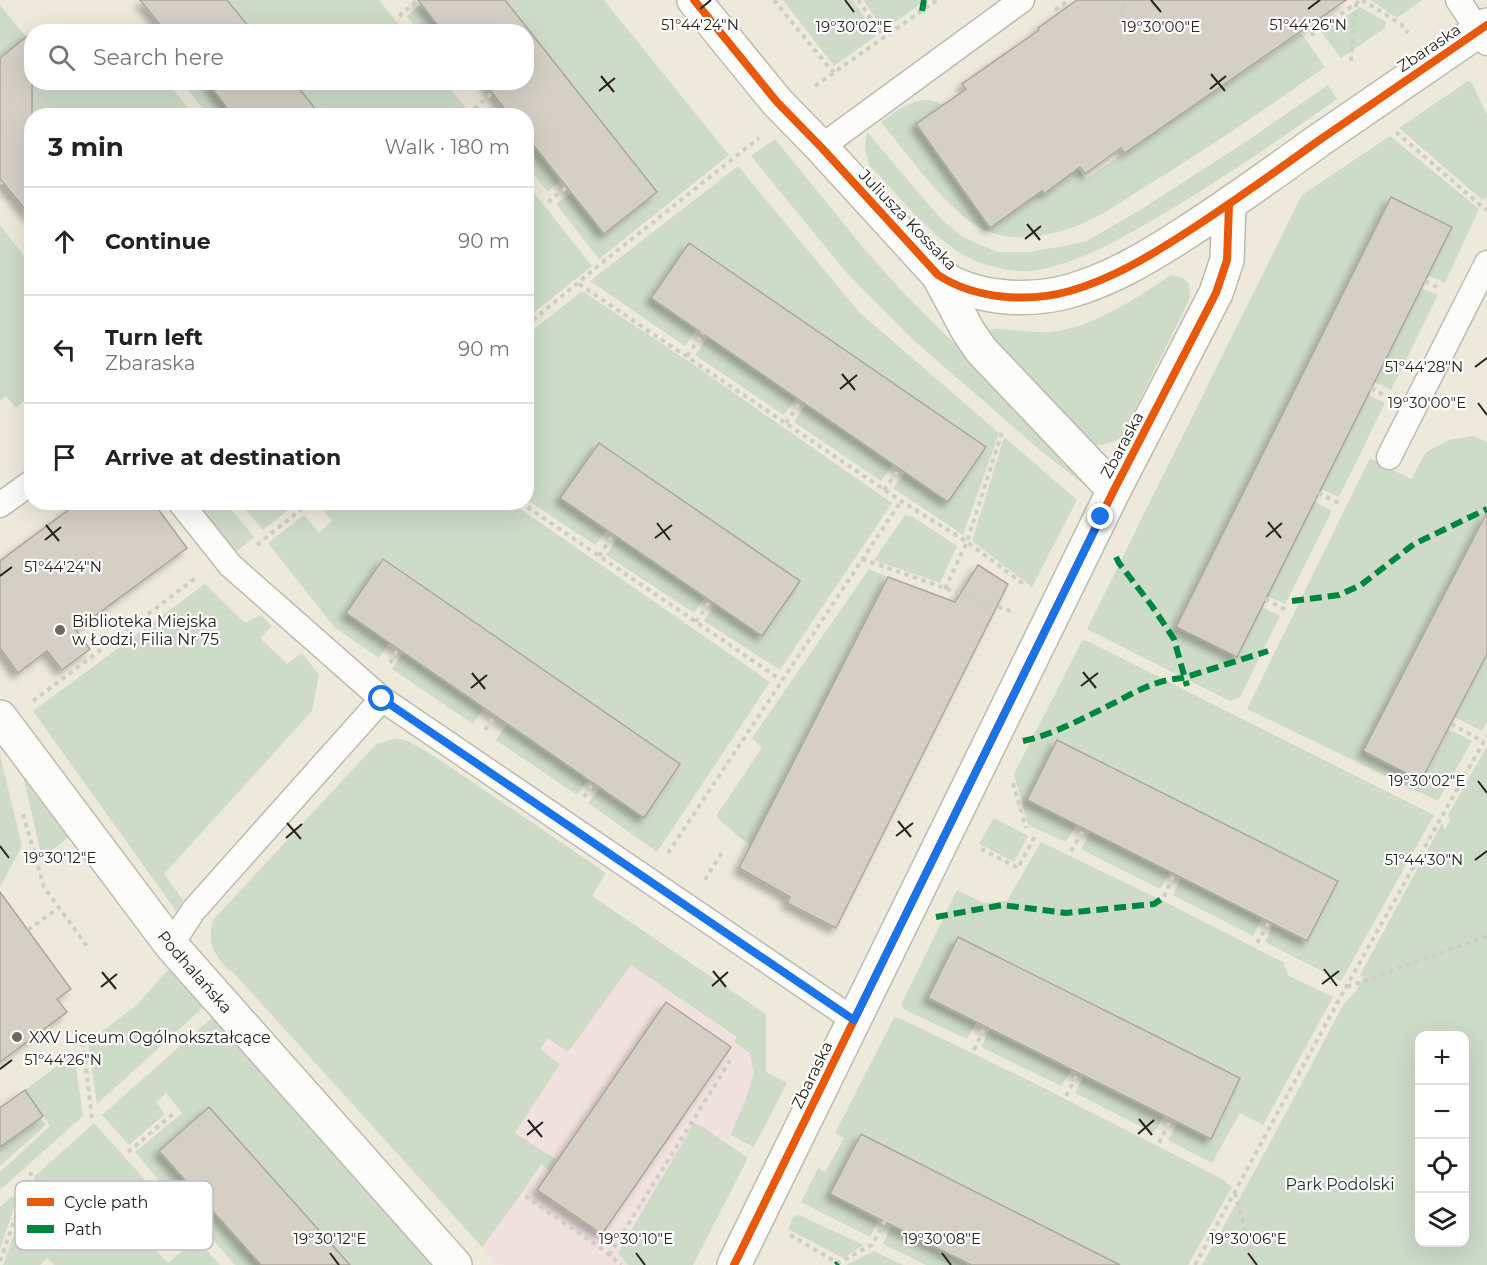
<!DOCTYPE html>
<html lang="en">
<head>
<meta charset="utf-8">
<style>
  :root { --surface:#fff; --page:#f2f2f2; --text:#222; --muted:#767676; --line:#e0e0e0 }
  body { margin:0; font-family:Montserrat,sans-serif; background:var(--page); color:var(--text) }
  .controls { position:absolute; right:18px; bottom:18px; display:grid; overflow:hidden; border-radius:12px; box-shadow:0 6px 24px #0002 }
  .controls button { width:54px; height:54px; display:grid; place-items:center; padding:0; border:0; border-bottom:2px solid var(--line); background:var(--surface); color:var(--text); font:30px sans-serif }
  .stop { position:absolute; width:18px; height:18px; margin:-14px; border:4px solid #1a73e8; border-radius:50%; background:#fff }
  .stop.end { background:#1a73e8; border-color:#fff; box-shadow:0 2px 6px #0008 }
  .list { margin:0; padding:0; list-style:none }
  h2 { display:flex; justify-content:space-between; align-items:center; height:78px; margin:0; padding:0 24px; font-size:26px }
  h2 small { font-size:20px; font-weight:400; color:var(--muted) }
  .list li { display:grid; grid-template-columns:39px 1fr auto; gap:18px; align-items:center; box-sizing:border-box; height:108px; padding:0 24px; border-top:2px solid var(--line) }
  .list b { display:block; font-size:22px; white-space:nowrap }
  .list p { margin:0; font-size:20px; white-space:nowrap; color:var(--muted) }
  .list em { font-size:20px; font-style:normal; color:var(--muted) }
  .icon { flex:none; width:33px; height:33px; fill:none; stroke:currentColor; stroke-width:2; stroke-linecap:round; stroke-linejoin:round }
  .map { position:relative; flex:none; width:1487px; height:1265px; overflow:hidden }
  .search { position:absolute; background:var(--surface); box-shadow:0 6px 24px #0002; left:24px; top:24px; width:510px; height:66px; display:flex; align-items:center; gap:15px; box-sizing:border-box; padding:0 21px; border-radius:24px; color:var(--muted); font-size:22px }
  .panel { position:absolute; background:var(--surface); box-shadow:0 6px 24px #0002; left:24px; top:108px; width:510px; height:402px; border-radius:24px }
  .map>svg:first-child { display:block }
</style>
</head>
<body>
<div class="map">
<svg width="1487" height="1265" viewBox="0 0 1487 1265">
  <defs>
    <filter id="shadow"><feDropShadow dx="-5.5" dy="5.5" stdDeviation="3" flood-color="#0004"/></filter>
  </defs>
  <rect width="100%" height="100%" fill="#edeadc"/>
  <path fill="#f1e2e0" d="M363,772L766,1014L750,1099L670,1265H498L232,971Z"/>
  <path fill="#cedbc9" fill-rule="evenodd" d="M227,0H379L404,31H253Z
    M505,0H604L729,155L599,259L556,204L571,193L604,234L657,192Z
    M783,0H853L876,36L834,66Z
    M863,0H926L884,30Z
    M1168,0L1226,84L1301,33L1325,67C1267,108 1209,148 1148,185C1126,198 1104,215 1081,224C1050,237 1010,244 980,228C948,211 905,151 881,122C899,109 921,91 943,105L916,125L990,228L1031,197L1059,142L1086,179L1187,110Z
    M1371,0H1422L1397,18Z
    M421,4L443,31H419L407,16Z
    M0,5L31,43L32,82L168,83L194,115H37L0,70Z
    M1360,7L1386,22L1385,28L1341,58L1321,32Z
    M1468,81L1472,83L1487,115V197L1482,200L1399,128Z
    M182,83H207L233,115H208Z
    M294,83H445L472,115H321Z
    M1328,85L1337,99C1285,136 1233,171 1178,205C1136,230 1092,258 1043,269C1023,274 1001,270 981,263C940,249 899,196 869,165L865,148L867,132L941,219L963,237L997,252H1030L1085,242L1140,210L1247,141Z
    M526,136L561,180L548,192L527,166Z
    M1390,136L1479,209L1445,283L1428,275L1452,227L1391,197L1176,626L1236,657L1262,607L1280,616L1240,697L1230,701L1087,629L1302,195Z
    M775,139L866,251L901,290L1087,477L1092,491L1040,450L910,337L846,272L751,156Z
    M738,166L860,313L999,433L963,535L893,488L905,472L948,502L986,447L689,243L651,297L697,329L685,346L590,281Z
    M527,184L592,266L527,318H526Z
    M0,225L31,265V395L16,408L6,396L0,401Z
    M1171,275L1183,278L1189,284L1190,298L1121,438C1104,446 1100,447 1083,441L986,331C996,325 1034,334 1050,332C1092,328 1137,298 1171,275Z
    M1421,288L1438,295L1391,390L1374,382Z
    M582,291L694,365L892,503L780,670L704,621L715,604L762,636L799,581L599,443L561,498L607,530L595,545L527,500V335Z
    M708,337L797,398L784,415L695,355Z
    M1368,395L1385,403L1339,497L1321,489Z
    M806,404L893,464L881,481L794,422Z
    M1474,436L1487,442V538L1476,533L1363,751L1421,781L1448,729L1472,741L1438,801L1247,709L1370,458L1411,479L1426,452L1449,440Z
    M1004,437L1077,500L1032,587L972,541Z
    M1314,502L1332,510L1285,604L1267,596Z
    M192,503H226L254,537L232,555Z
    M240,503H261L266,508L273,503H297L263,530Z
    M318,503H512L770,682L657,852L588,803L600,788L644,818L680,764L383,559L346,613L389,643L379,658L334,627L268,543L304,515L319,533L332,521Z
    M905,515L913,517L957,546L940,583L874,560Z
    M618,537L705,598L694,613L606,555Z
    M869,569L888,577L751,844L741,839L716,816L762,748L752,738Z
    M205,584L245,623L261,615L272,626L260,638L287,664L302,653L319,675L312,711L164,874L183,900L176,911L33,711Z
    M1082,641H1087L1434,815L1341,981L1265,942L1273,924L1307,940L1337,880L1057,740L1027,800L1076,825L1066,842L1028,825L1014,774Z
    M403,653L484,708L473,724L392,669Z
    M1487,654V721L1482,731L1454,717Z
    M507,724L588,780L577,795L496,740Z
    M397,738L410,742L434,756L606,873L592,896L766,1014V1072L787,1083L754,1147L733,1136H730L746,1099L754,1072L750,1053L734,1042L737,1037L631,965L568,1052L548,1038L540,1049L560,1064L515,1133L557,1160L550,1171L541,1164L519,1197L482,1247L232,971H229C213,951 207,946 213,920L367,754L377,744Z
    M1487,746V1265H1202L1264,1154L1343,1005L1356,991L1364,976L1359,977L1442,823L1445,830L1450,820L1448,815ZM1420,1036H1464V1242H1420Z
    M0,755L22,846L0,887Z
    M22,772L71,835L42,858Z
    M994,818L1028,836L1014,862L979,844Z
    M1090,832L1170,872L1160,889L1081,849Z
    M1041,842L1161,900L1283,962L1289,976L1333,997L1263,1125L1240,1113L1212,1163L1168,1140L1178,1122L1211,1138L1240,1078L958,937L928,998L977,1022L967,1039L905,1010L901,1005L957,890L983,903L1007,901Z
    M1181,877L1262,918L1253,936L1173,895Z
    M174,968L207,1004L97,1104L88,1042L137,1005L166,972Z
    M215,1015L439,1265H350L209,1107L194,1191L179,1204L135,1152L182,1113L166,1093L156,1102L165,1114L129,1145L102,1115Z
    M894,1018H899L1034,1083L1222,1179L1232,1187L1188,1265H1120L861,1134L831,1194L879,1219L870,1237L801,1202L818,1168L825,1172L844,1138L835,1133Z
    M990,1029L1072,1069L1061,1086L981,1047Z
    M74,1053L83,1116L0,1190V1172L50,1126L25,1090Z
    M1084,1075L1164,1115L1154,1133L1075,1093Z
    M41,1117L46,1125L0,1166V1140L4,1144Z
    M94,1123L173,1211L145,1239L168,1263L196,1239L220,1265H54L47,1258L40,1265H3L35,1176Z
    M694,1123L703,1127L748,1158L693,1265H628L618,1253Z
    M21,1188L0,1248V1207Z
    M205,1202L261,1265H235L191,1215Z
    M799,1215L864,1245L843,1258L788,1229L793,1217Z
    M892,1225L971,1265H926L883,1244Z
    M874,1251L903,1265H846Z"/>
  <path fill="#d5d0c6" stroke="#aca69d" stroke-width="1.5" filter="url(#shadow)" d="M140,0H227L253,32H166Z
    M418,0H505L657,192L604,234L526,136V116H510L484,82H526V32H443Z
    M1077,0H1346L1125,153L1121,148L1085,174L1080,167L1044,194L1042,191L990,228L916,124L966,89L962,84L1039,30L1038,28Z
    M32,32V218L0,179V58Z
    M207,82H294L321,116H233Z
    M1391,197L1452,227L1237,657L1176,627Z
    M689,243L986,447L948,502L651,298Z
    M599,443L800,581L762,636L560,498Z
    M79,502H153L187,548L76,630L90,649L62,670L47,651L18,673L0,648V561Z
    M1487,512V654L1421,781L1363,751Z
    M383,559L680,764L644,818L346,613Z
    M978,565L1008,584L836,928L787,903L790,897L739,868L888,577L955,602Z
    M1057,740L1338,881L1307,941L1027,800Z
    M0,892L71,989L57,999L67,1012L0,1062Z
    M958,937L1240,1078L1211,1139L928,998Z
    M666,1002L731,1047L602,1234L537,1190Z
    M25,1090L43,1116L0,1147V1108Z
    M209,1107L350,1265H261L200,1197L159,1151Z
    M861,1134L1120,1265H971L879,1219L830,1194Z"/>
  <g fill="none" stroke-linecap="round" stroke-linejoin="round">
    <defs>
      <path id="lane" d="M1458,0L1487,43
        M821,147L1022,0
        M1389,457L1487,263
        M180,502L230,565L382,699L854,1020
        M0,505L32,482
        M171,945L193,911L382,699"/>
      <g id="street">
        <path d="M694,0L777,102L821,147L938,275C975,299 1027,303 1070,291C1112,279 1150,256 1187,232C1232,203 1275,172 1318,141C1374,102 1431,64 1487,25"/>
        <path d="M938,275L968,331L981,350L1114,490"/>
        <path id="s1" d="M0,717L171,945L455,1265"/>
        <path d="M734,1265L1114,490L1216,293L1227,260L1229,205"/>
      </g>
    </defs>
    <use href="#lane" stroke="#bdbbaf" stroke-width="27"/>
    <use href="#street" stroke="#bdbbaf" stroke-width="36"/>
    <path stroke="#cecdc7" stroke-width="4" stroke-dasharray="4.5 4.5" stroke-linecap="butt" d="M774,0L827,65L834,72
      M858,0L884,37
      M1362,0L1401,24L1408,33
      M1055,10L1069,0
      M1119,12L1126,8L1121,0
      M399,16L418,0
      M1311,35L1361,0
      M1351,61L1356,4
      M815,86L937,0
      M474,109L492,93
      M1396,132L1486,210
      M0,184L2,182
      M548,202L567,187
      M1425,281L1437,287
      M579,284L901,501L967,542L1025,585
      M526,326L598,266L759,138
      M687,356L703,333
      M1371,388L1384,395
      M786,423L801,401
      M884,490L900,468
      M1318,493L1341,504
      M520,502L781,680
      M257,545L310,502
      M599,556L613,535
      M862,559L1013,612
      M945,589L967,542L1003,429
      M1265,599L1288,611
      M696,622L710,601
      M390,663L398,649
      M33,701L197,577
      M1451,724L1484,742
      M485,730L495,716
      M1013,783L1026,828
      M584,797L593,783
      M23,814L44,887L89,949
      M981,849L1018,868L1036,834
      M1071,851L1084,829
      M668,853L901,501
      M705,880L722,852
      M1164,897L1174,874
      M28,930L58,908
      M1257,943L1269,922
      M1347,987L1487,936
      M82,1033L92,1119
      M974,1050L985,1026
      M1066,1096L1078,1073
      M1159,1143L1171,1119
      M128,1152L173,1114
      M1235,1193L1254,1265
      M525,1196L605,1251L621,1265
      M182,1213L200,1197
      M790,1235L838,1263L872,1245L885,1221
      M609,1255L733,1056
      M0,1261L32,1171
      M1195,1265L1346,987L1487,736"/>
    <use href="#lane" stroke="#fcfcfa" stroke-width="24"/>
    <use href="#street" stroke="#fcfcfa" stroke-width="33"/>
    <path stroke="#00873e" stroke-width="6" stroke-dasharray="12 6" stroke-linecap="butt" d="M922,11L924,0
      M1116,557L1119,563L1152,606L1174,639L1187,686
      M1292,601L1339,595L1361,585L1414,544L1487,509
      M1023,741C1056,734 1087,716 1118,701C1138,690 1160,679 1183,678L1268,651
      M936,917L1002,905L1066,913L1154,904L1164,897
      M836,1265L838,1263"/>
    <defs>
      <path id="cycleway" d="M694,0L777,102L821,147L938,275C975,299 1027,303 1070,291C1112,279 1150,256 1187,232C1232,203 1275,172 1318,141C1374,102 1431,64 1487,25
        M734,1265L1114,490L1216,293L1227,260L1229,205"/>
    </defs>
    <use href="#cycleway" stroke="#fff" stroke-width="11"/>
    <use href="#cycleway" stroke="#e8590c" stroke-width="8"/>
  </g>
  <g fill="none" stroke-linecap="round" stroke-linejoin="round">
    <path stroke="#1a73e8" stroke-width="8" d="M382,699L854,1020L1101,517"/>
  </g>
  <path fill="none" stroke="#26241b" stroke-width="2" d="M845,0L854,12M1151,0L1161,12M700,9L711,0M1308,9L1320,0M1211,74L1225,91M601,76L614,92M1210,89L1226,76M599,91L615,78M1027,224L1040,240M1025,239L1041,226M1475,367L1487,358M842,374L855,390M840,389L857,375M1478,403L1487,415M1268,522L1281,538M657,523L670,540M46,525L59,541M1266,537L1282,523M655,538L672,525M45,540L61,527M0,576L12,567M1083,672L1096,688M472,673L485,689M1081,686L1098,673M471,688L487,675M1478,781L1487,793M898,821L911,837M287,823L301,839M896,836L913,823M286,838L302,824M0,846L9,858M1475,860L1487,851M1324,969L1337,986M713,971L726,987M102,972L116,989M1322,984L1339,971M712,986L728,972M101,987L117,974M0,1069L12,1060M1139,1119L1152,1135M528,1120L542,1137M1138,1134L1154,1120M527,1135L543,1122M330,1253L339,1265M636,1253L645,1265M942,1253L951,1265M1248,1253L1257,1265"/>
  <g fill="#6c695f" stroke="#fff" stroke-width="2">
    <circle cx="60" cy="630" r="6"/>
    <circle cx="17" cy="1037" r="6"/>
  </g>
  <g text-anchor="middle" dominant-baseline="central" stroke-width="4.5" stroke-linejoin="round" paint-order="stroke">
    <g font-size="16" fill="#26241b" stroke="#fff">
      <text transform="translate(1429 48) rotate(-34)">Zbaraska</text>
      <text transform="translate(908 220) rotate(46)">Juliusza Kossaka</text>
      <text transform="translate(1122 445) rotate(-62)">Zbaraska</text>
      <text stroke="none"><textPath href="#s1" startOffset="321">Podhalańska</textPath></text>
      <text transform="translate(812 1075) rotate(-64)">Zbaraska</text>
    </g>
    <g font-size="16" fill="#26241b" stroke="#fff" text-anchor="start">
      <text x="72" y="621">Biblioteka Miejska<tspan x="72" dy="18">w Łodzi, Filia Nr 75</tspan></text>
      <text x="29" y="1037">XXV Liceum Ogólnokształcące</text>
    </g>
    <g font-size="16" fill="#0e3b1c" stroke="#fff">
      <text x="1340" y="1184">Park Podolski</text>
    </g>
  </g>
  <rect x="15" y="1181" width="198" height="69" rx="9" fill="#fff" stroke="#bebdbb" stroke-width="1.5"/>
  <rect x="27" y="1198" width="27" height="8" fill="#e8590c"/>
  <rect x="27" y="1225" width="27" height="8" fill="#00873e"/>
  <g font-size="16" fill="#26241b">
    <text x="64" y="1208">Cycle path</text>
    <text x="64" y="1235">Path</text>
  </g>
  <g font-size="15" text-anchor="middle" fill="#26241b" stroke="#fff" stroke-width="4.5" stroke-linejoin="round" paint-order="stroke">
    <text x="700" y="30">51°44'24"N</text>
    <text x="1308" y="30">51°44'26"N</text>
    <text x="1161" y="32">19°30'00"E</text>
    <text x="854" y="32">19°30'02"E</text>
    <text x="1424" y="372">51°44'28"N</text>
    <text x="1427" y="408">19°30'00"E</text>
    <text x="63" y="572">51°44'24"N</text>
    <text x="1427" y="786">19°30'02"E</text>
    <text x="60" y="863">19°30'12"E</text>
    <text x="1424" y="865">51°44'30"N</text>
    <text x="63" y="1065">51°44'26"N</text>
    <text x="330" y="1244">19°30'12"E</text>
    <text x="636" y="1244">19°30'10"E</text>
    <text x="942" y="1244">19°30'08"E</text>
    <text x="1248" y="1244">19°30'06"E</text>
  </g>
</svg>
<div class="controls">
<button>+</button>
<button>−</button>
<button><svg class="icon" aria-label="locate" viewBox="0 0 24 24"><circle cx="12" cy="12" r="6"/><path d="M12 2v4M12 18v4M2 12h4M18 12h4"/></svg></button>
<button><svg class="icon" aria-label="layers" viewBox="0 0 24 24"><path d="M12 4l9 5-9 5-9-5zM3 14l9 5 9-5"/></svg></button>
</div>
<div class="stop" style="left:382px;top:699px"></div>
<div class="stop end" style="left:1101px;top:517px"></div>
<div class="search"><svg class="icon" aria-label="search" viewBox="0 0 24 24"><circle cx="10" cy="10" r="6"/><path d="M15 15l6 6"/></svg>Search here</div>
<section class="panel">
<h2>3 min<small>Walk · 180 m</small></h2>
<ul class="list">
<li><svg class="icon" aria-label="ahead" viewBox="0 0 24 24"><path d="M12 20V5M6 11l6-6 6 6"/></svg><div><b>Continue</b></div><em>90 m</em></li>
<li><svg class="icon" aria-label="left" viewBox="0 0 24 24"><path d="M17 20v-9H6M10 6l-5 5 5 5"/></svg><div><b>Turn left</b><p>Zbaraska</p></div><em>90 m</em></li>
<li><svg class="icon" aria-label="arrive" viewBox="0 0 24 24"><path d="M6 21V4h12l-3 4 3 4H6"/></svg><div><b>Arrive at destination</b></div></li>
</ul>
</section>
</div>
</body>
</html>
